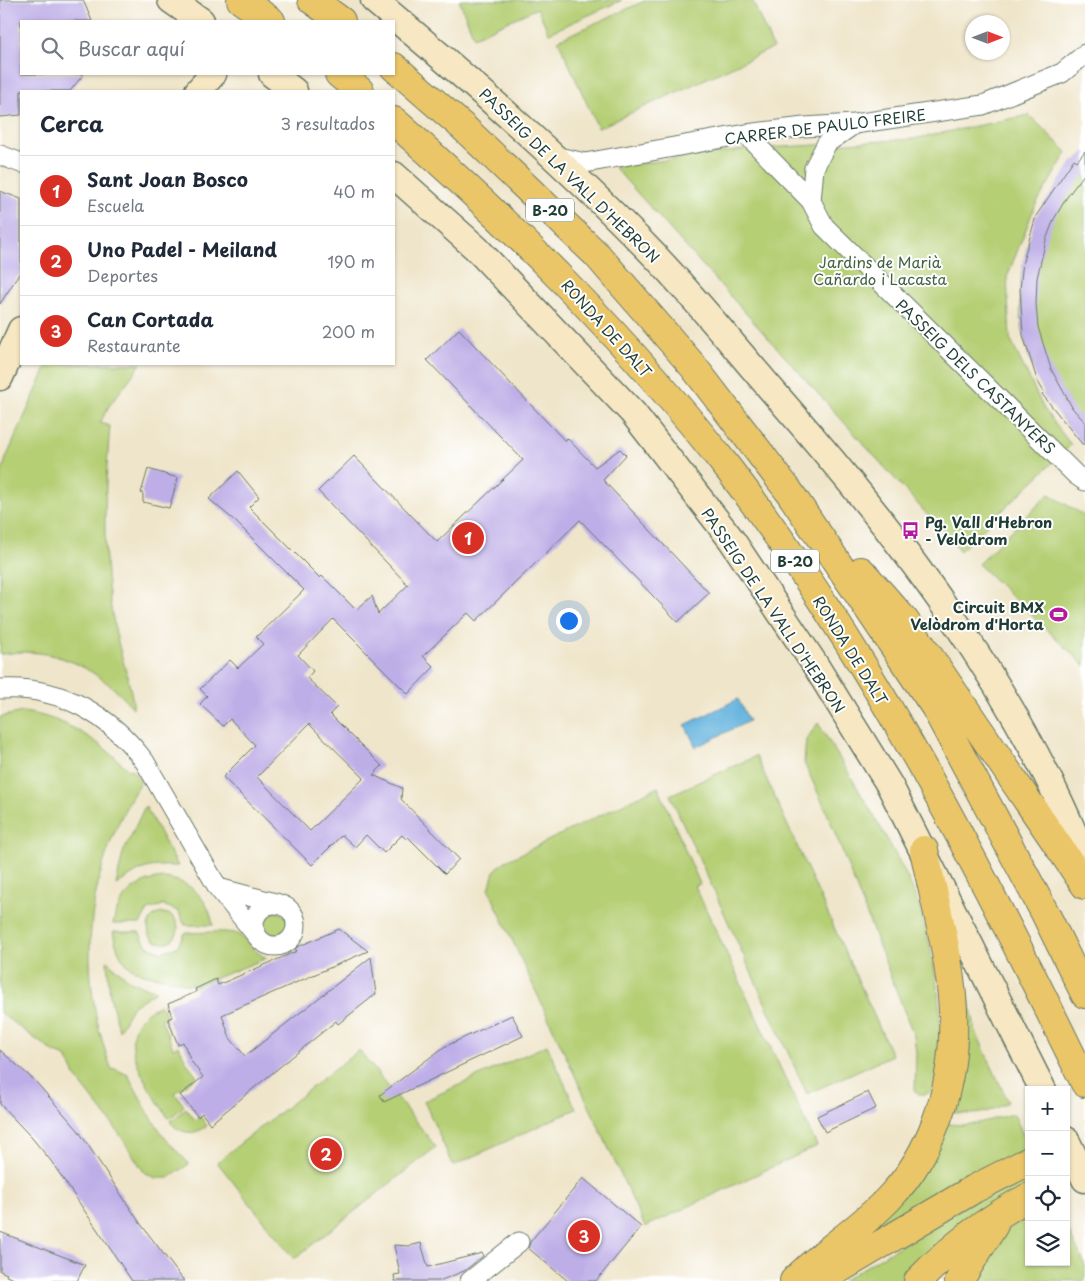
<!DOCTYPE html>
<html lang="es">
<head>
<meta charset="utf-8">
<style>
  :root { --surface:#fff; --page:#f2f2f3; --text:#1f2937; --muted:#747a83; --line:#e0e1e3; --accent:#d93025 }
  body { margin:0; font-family:"Playpen Sans",sans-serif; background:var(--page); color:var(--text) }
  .controls { position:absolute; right:15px; bottom:15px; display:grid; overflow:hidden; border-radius:0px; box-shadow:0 1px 4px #0004 }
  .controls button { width:45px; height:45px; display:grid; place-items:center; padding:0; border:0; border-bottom:1px solid var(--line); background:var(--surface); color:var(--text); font:25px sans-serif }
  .compass { position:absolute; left:965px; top:15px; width:45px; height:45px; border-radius:50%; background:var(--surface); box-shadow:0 1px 4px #0004; rotate:90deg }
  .you { position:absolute; left:568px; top:620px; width:18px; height:18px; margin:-12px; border:4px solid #fff; border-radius:50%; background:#1a73e8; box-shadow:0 0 0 8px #1a73e833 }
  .badge { display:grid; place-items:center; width:32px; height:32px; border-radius:50%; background:var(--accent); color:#fff; font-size:16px; font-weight:700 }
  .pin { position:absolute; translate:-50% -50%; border:2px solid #fff; box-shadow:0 1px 5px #0006 }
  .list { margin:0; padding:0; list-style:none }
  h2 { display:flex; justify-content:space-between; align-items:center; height:65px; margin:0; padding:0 20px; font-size:21px }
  h2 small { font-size:16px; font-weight:400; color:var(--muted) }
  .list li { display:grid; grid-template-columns:32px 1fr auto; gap:15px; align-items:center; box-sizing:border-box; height:70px; padding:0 20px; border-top:1px solid var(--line) }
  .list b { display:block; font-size:19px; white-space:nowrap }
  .list p { margin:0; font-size:16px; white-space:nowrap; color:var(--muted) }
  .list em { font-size:16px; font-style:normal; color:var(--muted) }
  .icon { flex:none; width:28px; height:28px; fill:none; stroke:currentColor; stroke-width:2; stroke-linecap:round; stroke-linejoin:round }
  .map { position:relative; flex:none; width:1085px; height:1281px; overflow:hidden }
  .search { position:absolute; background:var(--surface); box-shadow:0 1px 4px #0004; left:20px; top:20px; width:375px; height:55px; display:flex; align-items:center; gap:12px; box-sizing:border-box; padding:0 18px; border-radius:0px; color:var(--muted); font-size:19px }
  .panel { position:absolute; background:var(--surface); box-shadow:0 1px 4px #0004; left:20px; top:90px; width:375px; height:275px; border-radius:0px }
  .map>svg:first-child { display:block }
</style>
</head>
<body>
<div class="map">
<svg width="1085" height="1281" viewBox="0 0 1085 1281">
  <rect width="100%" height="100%" fill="#fff"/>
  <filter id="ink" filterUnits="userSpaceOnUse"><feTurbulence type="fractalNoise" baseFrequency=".02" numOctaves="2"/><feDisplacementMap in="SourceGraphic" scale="10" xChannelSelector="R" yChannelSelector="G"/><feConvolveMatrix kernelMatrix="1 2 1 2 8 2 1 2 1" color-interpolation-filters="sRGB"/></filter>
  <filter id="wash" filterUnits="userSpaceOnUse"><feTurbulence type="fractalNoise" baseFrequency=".0096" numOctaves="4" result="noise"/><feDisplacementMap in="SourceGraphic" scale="20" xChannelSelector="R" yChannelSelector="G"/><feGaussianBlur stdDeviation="1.12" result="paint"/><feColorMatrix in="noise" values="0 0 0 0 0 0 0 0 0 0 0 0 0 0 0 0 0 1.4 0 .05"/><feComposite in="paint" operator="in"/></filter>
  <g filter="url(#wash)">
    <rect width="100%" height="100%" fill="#efe5ca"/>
    <path fill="#b5cf75" stroke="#6a8654" d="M459,0H622L549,33L537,8L474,37Z
      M647,0H752L773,48L598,128L558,40Z
      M1029,115L1067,152L1035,206L1007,277L1010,339L1044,409L1071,445L960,551L614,167L750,149L913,139Z
      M1085,152V444C1016,378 998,280 1050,197C1060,181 1071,165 1085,152Z
      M48,364H141L109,406L100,423L110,426C104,499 100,570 118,642C121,655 135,700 133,708C104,675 68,652 23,652C15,652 8,654 0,654V479L6,458Z
      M1049,494L1085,516V666L978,564Z
      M22,712C62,716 101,741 128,770L131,769L141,781C86,869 74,972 112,1070L115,1069L128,1075L149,1114L165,1138L189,1164L169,1178H156L144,1172L114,1126L77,1079L66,1057L55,1053L0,1013V717Z
      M818,723C841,761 864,798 886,837C895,854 905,871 912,888C932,941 944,1001 939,1057C938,1066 937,1083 932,1090C929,1095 922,1094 918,1094L915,1092L916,1053L914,1036L826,810L804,763L806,740Z
      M756,756L892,1055L807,1094L670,795Z
      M658,787L700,884L695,886L817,1146L645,1227L489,890L494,871L504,862Z
      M145,806L178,866C142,865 144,868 116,885L123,853Z
      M164,878C191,881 208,898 213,925H185L178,911L163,905L148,910L140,924H113C118,897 136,880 164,878Z
      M260 927a15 15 0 1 1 30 0a15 15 0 1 1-30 0Z
      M148 928a15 15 0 1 1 30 0a15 15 0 1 1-30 0Z
      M113,932H139L147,946L162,952L177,947L185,933C196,933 230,930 237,934C249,941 253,952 267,958L193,987L192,983L188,985C152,970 123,985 113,932Z
      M107,961L130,981L156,991L133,1006L119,1031L110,996Z
      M959,968L965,982L976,1032L1008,1102C987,1114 972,1117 949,1111Z
      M161,1005L167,1017L161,1019L173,1048L179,1046L187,1063L197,1076L175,1093L184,1106L169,1119C147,1085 104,1027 161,1005Z
      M547,1045L576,1109L453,1166L424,1101Z
      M359,1050L436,1147L294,1259L217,1162Z
      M186,1108L195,1120L200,1116L207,1126C194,1136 181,1134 170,1122Z
      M1014,1114L1029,1149L853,1248L945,1123C969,1129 990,1119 1014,1114Z
      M1029,1174V1185L920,1263L905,1281H842L972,1202Z
      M1029,1213V1262H1066V1226L1085,1265V1281H968L1006,1231Z"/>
    <path fill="#62b2dd" stroke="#407888" d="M738,699L749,721L696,747L685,725Z"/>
    <g id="blocks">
      <path fill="#beaee7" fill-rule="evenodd" d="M0,0H83L92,21H21V74H84L70,91H21V115L0,117Z
        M1085,151V173L1067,197L1054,219L1046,240L1037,278L1036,304L1038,327L1051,369L1073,409L1085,422V444H1082L1042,394L1044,392L1037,380L1023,335L1020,289L1023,261L1036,216L1074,159L1077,161Z
        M0,191L21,199V271L0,304Z
        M459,329L565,441L567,438L595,467L620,449L626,455L603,480L709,593L678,622L580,520L476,621L468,613L423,656L434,667L408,694L333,619L298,655L313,671L307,678L337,707L330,714L382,766L373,775L402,788L401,799L459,859L445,874L408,837L406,839L402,835L384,853L366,835L355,847L342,835L312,865L223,777L255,745L230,719L223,726L200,704L207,696L200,689L230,660L238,668L263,644L256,637L304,590L235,521L209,499L238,471L259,497L249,507L320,578L322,576L356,610L372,596L378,614L408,585L318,491L354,456L437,542L523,460L427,360ZM309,724L364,778L310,831L257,777Z
        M148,469L178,478L169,508L143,502V494L141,493Z
        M339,929L368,951L222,1015L230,1038L245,1056L371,957L376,994L338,1024L336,1021L210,1124L202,1113L198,1117L180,1095L203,1077L191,1061L183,1042L178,1045L168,1019L172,1017L168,1004L196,992L195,989L216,979L218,985L297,951L295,948Z
        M512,1015L523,1036L384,1102L380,1095L444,1047Z
        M0,1050L35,1081L78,1130L140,1223L184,1281H132L51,1161L32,1138L0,1104Z
        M868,1092L876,1108L825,1132L817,1116Z
        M583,1178L641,1227L596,1281H568L528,1248L530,1242Z
        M0,1232L85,1265L77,1281H19L6,1276L7,1274L0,1271Z
        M421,1243L428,1267L482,1253L483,1256L464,1271L439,1281H395L394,1275L400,1274L394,1245L409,1246Z"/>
    </g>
  </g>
  <g filter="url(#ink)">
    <use href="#blocks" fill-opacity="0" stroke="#687868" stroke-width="1"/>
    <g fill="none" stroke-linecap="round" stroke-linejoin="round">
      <defs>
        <path id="street" d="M746,134L811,201L824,226L1076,475L1085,481
          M0,155L21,163
          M554,156L585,163L746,134L804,127L854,124L983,105L1062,73L1085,54
          M811,201L814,168L827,143L853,125
          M0,689C60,685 110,715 145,762L218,888L279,904
          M218,888L257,936
          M254 925a21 21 0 1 1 42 0a21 21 0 1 1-42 0Z
          M470,1281L519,1242"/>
        <path id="secondary" d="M171,0L201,21
          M374,0C471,81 566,164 654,255C697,300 736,349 777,396C899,535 1016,687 1085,860
          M272,74L294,91
          M198,91L213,74
          M394,175L476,248L633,413L731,539L814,663L890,786L1043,1090
          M0,377L21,330
          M1066,1140L1085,1179"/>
        <path id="primary" d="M794,1281C824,1250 862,1228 891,1196C911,1175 926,1149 936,1122C972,1027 944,946 924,850
          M819,1281L974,1189L1029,1161
          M918,1281C951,1247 987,1219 1029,1197
          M959,1281L994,1225"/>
        <path id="highway" d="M241,0L271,21
          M312,0L341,21
          M394,67L463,127L597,255L693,366L788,490L935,707L1045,913L1085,994
          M339,74L360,91
          M394,121C517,230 629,341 730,471C875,660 981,870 1085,1083
          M861,571L905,621L1085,885"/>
      </defs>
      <use href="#street" stroke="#687868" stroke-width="21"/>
      <use href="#secondary" stroke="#687868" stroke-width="29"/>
      <use href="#primary" stroke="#687868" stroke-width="30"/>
      <use href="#highway" stroke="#687868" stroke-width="30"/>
      <use href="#street" stroke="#fff" stroke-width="19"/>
      <use href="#secondary" stroke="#f7e8c3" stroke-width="26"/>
      <use href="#primary" stroke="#eac669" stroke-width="28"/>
      <use href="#highway" stroke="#eac669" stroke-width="28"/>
    </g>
  </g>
  <defs>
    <symbol id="bus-bare" viewBox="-9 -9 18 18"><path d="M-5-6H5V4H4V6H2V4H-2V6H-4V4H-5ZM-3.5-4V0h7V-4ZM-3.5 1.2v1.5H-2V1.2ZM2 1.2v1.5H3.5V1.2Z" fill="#b5179e" stroke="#fff" stroke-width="2.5" paint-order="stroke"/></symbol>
    <symbol id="stadium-bare" viewBox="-9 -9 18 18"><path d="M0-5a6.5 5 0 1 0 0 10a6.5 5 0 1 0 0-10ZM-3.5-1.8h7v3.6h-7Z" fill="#b5179e" stroke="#fff" stroke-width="2.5" paint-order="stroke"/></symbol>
  </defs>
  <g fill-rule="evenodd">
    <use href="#bus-bare" x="898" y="518" width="25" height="25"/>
    <use href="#stadium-bare" x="1046" y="602" width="25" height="25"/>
  </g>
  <g text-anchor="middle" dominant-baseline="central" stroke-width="4" stroke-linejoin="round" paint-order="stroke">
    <g fill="#fff" stroke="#627771" stroke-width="1">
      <rect x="526" y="198.5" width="48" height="23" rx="4"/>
      <rect x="771" y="549.5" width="48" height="23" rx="4"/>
    </g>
    <g font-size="14" font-weight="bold" fill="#1f3d34">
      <text x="550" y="210">B-20</text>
      <text x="795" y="561">B-20</text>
    </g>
    <g font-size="15" fill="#1f3d34" stroke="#fff">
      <text transform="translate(825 126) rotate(-7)">CARRER DE PAULO FREIRE</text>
      <text transform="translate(570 175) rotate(44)">PASSEIG DE LA VALL D'HEBRON</text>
      <text transform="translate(607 328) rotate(48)">RONDA DE DALT</text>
      <text transform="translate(976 376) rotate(44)">PASSEIG DELS CASTANYERS</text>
      <text transform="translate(774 610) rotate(56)">PASSEIG DE LA VALL D'HEBRON</text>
      <text transform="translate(851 650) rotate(58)">RONDA DE DALT</text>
    </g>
    <g font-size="15" fill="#446244" stroke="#fff">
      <text x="880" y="261">Jardins de Marià<tspan x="880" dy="17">Cañardo i Lacasta</tspan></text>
    </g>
    <g font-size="15" font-weight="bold" fill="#1f3d34" stroke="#fff" text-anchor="start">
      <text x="925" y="521">Pg. Vall d'Hebron<tspan x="925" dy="17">- Velòdrom</tspan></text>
      <text x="1044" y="606" text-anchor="end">Circuit BMX<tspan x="1044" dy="17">Velòdrom d'Horta</tspan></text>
    </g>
  </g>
</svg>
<div class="controls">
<button>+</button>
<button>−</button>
<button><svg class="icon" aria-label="locate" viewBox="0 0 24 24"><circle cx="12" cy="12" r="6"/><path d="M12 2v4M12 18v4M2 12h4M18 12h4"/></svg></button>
<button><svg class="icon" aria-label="layers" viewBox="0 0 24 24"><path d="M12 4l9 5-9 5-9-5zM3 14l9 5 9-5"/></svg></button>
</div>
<svg class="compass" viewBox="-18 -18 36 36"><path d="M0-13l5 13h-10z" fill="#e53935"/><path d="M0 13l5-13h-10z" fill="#747a83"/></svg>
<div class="you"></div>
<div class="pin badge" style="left:468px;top:538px">1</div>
<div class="pin badge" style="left:326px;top:1154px">2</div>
<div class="pin badge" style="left:584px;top:1236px">3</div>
<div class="search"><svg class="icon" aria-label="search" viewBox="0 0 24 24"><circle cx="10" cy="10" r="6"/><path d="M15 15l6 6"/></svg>Buscar aquí</div>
<section class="panel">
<h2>Cerca<small>3 resultados</small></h2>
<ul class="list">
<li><span class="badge">1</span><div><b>Sant Joan Bosco</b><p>Escuela</p></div><em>40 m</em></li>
<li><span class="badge">2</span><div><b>Uno Padel - Meiland</b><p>Deportes</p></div><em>190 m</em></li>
<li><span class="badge">3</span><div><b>Can Cortada</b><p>Restaurante</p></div><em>200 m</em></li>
</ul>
</section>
</div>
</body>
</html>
